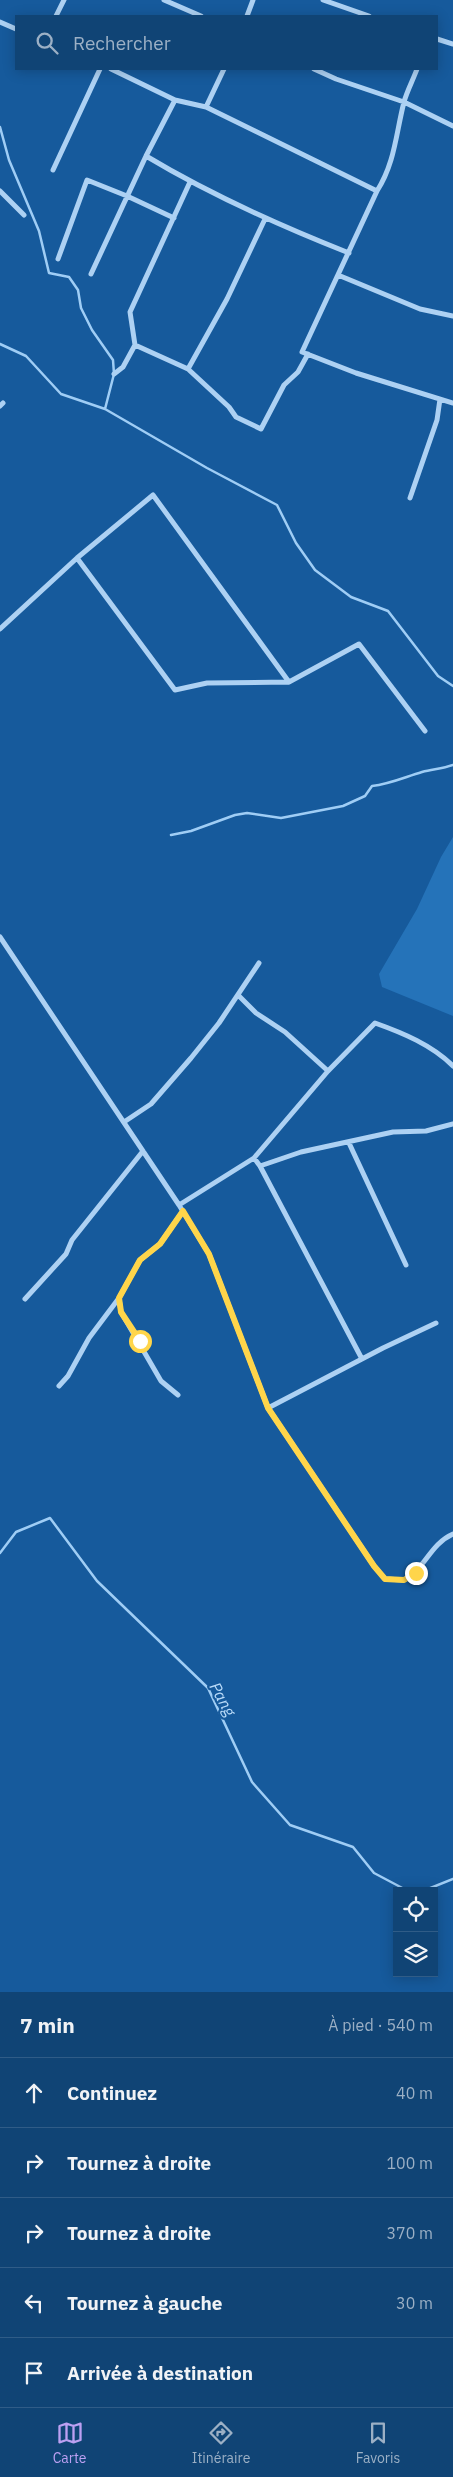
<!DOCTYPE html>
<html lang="fr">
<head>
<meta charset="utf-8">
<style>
  :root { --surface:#104475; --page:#1e4e7d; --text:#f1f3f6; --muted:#9cb0c5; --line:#305c87; --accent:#bca0f2 }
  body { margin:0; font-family:"IBM Plex Sans",sans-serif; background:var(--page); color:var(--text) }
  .controls { position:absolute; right:15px; bottom:15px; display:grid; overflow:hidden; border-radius:0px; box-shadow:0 2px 12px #0003 }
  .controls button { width:45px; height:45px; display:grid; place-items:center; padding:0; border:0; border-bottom:1px solid var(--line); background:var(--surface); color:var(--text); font:25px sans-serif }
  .stop { position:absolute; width:15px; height:15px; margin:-11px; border:4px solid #ffd54a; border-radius:50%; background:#fff }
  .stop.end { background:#ffd54a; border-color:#fff; box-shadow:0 1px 5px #0008 }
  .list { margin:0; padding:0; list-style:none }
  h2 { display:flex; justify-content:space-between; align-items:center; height:65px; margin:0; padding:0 20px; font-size:21px }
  h2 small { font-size:16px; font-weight:400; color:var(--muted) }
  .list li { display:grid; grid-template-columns:32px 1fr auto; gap:15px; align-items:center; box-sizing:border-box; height:70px; padding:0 20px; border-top:1px solid var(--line) }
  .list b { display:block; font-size:19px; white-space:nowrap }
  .list em { font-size:16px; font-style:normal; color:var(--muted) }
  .icon { flex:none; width:28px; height:28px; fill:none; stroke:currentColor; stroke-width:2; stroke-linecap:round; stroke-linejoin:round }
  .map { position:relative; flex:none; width:453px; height:1992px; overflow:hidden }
  .search { position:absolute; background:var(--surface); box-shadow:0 2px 12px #0003; left:15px; right:15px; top:15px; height:55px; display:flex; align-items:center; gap:12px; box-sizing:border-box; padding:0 18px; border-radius:0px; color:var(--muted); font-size:19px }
  .sheet { height:415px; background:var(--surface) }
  nav { display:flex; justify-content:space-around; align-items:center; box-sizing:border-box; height:70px; border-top:1px solid var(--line); background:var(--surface); font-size:14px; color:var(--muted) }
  nav a { display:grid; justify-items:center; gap:2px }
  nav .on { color:var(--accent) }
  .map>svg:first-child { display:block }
</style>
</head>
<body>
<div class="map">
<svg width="453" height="1992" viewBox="0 0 453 1992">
  <rect width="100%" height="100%" fill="#165a9c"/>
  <path fill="#2573b9" d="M453,837V1016L382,987L379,974L417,909L441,857Z"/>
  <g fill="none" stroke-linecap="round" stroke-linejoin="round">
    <path stroke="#9fcdf5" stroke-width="2.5" d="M0,127L9,160L39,231L49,273L69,277L78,290L81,308L92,330L113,360L114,374L105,409
      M0,344L26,356L61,394L105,409L207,468L277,505L296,543L315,570L351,597L388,611L438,676L453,686
      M171,835L191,831L235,815L247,813L281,818L343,806L365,796L372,786C390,784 405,777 422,772C433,769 442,769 453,765
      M0,1553L16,1532L50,1518L97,1581L208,1688L252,1782L290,1825L353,1847L374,1873L408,1891
      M423,1891L453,1879"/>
    <path stroke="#add1f3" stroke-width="5" d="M164,0L201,16
      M323,0L369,16
      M56,16L64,0
      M247,16L253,0
      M0,22L16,29
      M437,39L453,44
      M111,69L175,100L206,107L377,191
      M314,69L336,79L404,102L453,126
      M417,69C413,80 407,91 404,102C396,133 395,163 377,191L302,352L356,373L453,403
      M206,107L224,69
      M146,156C211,195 278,225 349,253
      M53,170L100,69
      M0,191L24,215
      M58,259L87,180L127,196L174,218
      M91,274L146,156L175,100
      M338,275L420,309L453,316
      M135,345L188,369L229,407L236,417L261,429L284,385L298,372L308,354
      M188,369L227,299L265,219
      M114,374L123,367L135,345L130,312L190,182
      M0,406L3,403
      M410,498L437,420L440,399
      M77,558L175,690L207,683L289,682L359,644L425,731
      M0,629L77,558L153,495L289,682
      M0,937L179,1205L209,1254L268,1408L374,1566L385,1579L404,1580C425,1569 430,1544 453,1534
      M238,995L256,1013L285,1032L328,1071
      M124,1122L151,1104L191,1058L219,1023L259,963
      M349,1143L406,1265
      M254,1158L260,1166L301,1152L393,1132L426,1131L453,1124
      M260,1166L362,1359
      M179,1205L254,1158L328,1071L375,1023C403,1033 432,1045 453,1066
      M119,1298L121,1312L161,1381L178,1395
      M25,1299L66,1254L72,1240L143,1151
      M59,1386L68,1376L89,1338L119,1298L140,1260L160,1244L183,1211
      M268,1408L383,1348L436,1323"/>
  </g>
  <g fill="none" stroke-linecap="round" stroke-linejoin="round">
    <path stroke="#ffd54a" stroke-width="6" d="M140,1341L121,1312L119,1298L140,1260L160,1244L183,1211L209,1254L268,1408L374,1566L385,1579L404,1580L416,1573"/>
  </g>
  <g text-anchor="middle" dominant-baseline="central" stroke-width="4.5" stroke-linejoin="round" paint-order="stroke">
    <g font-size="16" font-style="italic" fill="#badbf9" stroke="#165a9c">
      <text transform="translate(223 1699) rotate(61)">Pang</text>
    </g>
  </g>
</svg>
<div class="controls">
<button><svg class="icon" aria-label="locate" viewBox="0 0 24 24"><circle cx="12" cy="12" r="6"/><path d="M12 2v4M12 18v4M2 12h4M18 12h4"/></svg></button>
<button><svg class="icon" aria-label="layers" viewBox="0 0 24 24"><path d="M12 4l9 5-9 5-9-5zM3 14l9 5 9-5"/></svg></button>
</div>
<div class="stop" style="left:140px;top:1341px"></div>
<div class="stop end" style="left:416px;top:1573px"></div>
<div class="search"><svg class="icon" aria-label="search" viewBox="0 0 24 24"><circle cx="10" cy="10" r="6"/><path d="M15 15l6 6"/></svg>Rechercher</div>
</div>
<section class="sheet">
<h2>7 min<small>À pied · 540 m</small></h2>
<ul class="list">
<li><svg class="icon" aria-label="ahead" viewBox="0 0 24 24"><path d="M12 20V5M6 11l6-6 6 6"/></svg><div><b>Continuez</b></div><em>40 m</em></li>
<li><svg class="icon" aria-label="right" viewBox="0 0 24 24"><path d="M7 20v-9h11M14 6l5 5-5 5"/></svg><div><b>Tournez à droite</b></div><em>100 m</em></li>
<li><svg class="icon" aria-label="right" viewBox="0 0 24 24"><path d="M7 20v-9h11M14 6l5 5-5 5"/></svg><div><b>Tournez à droite</b></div><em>370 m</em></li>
<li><svg class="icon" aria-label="left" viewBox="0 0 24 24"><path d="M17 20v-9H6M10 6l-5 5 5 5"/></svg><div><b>Tournez à gauche</b></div><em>30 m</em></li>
<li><svg class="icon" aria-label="arrive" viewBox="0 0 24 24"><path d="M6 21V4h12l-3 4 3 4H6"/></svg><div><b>Arrivée à destination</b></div></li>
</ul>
</section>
<nav>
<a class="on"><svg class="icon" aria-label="map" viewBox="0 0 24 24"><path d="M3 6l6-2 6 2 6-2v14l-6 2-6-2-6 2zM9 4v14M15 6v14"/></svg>Carte</a>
<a><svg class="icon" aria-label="directions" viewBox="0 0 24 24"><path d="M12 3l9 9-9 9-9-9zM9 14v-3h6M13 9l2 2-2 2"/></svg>Itinéraire</a>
<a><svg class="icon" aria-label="saved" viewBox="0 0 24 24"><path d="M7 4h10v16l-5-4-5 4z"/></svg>Favoris</a>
</nav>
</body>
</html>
